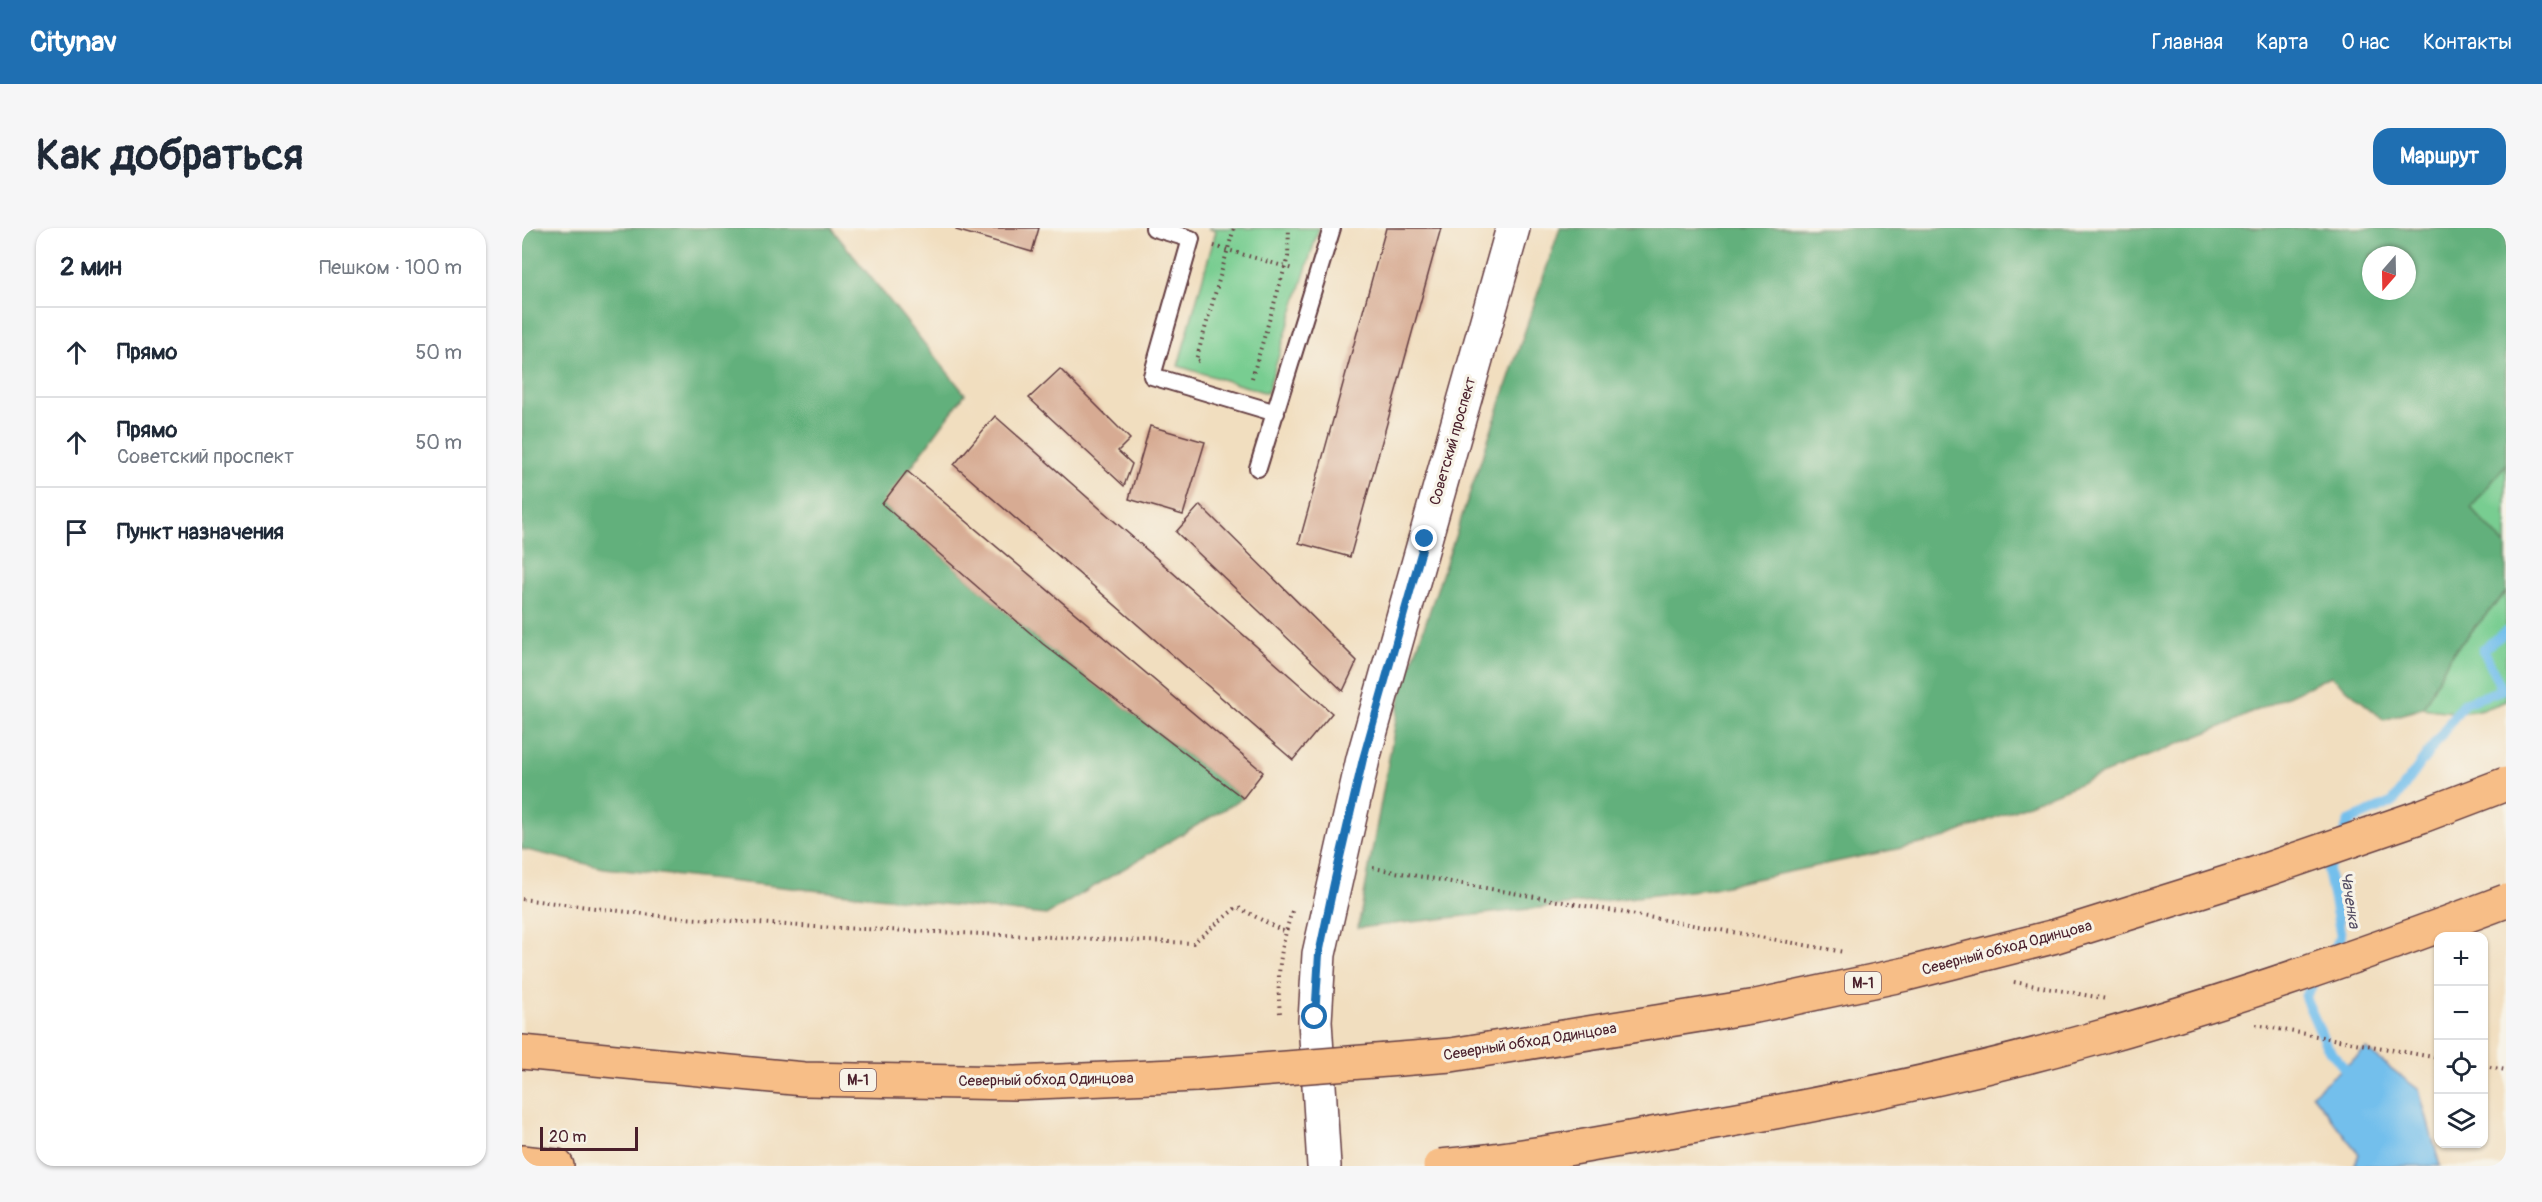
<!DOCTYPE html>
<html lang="ru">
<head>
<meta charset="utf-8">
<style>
  :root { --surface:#fff; --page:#f6f6f7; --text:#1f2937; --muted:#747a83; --line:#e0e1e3; --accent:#1f6fb2 }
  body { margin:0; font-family:Pangolin,sans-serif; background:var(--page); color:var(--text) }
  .controls { position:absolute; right:18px; bottom:18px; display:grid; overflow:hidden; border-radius:12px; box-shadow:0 2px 4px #0004 }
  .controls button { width:54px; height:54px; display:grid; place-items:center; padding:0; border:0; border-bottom:2px solid var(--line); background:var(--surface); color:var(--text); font:30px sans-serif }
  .compass { position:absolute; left:1840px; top:18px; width:54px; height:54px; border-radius:50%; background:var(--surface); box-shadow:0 2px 4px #0004; rotate:200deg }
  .scale { position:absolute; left:18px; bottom:15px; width:98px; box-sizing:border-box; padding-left:6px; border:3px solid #4a1f2b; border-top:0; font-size:16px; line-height:21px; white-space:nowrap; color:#4a1f2b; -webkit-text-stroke:4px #f7f3e8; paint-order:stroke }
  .stop { position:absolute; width:18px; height:18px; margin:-14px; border:4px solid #1f6fb2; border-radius:50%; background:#fff }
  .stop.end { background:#1f6fb2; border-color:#fff; box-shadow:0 2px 6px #0008 }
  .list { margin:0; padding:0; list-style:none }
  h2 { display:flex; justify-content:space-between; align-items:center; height:78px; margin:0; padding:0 24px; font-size:26px }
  h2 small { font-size:20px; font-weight:400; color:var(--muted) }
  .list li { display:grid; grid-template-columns:39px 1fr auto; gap:18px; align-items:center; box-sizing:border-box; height:90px; padding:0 24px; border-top:2px solid var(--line) }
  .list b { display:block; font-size:22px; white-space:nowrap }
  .list p { margin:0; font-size:20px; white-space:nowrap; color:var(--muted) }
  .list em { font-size:20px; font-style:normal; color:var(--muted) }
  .icon { flex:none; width:33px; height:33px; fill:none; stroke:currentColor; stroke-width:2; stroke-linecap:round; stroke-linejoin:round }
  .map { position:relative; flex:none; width:1984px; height:938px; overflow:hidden; border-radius:18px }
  header { display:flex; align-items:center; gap:36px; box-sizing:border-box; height:84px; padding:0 30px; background:var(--accent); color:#fff }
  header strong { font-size:28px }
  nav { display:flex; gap:33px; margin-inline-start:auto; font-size:21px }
  .intro { display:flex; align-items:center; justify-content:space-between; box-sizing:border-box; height:144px; padding:0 36px }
  h1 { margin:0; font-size:42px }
  .button { padding:15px 27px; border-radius:18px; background:var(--accent); color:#fff; font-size:21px; font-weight:700 }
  main { display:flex; gap:36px; padding:0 36px }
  aside { flex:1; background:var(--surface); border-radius:18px; box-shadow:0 2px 4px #0004 }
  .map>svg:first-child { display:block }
</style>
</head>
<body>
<header>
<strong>Citynav</strong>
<nav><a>Главная</a><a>Карта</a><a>О нас</a><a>Контакты</a></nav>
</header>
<div class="intro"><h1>Как добраться</h1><a class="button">Маршрут</a></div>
<main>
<aside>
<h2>2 мин<small>Пешком · 100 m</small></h2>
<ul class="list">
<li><svg class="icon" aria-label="ahead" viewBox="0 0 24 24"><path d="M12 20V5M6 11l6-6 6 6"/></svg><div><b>Прямо</b></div><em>50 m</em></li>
<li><svg class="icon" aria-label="ahead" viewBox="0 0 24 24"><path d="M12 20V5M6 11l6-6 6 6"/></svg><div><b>Прямо</b><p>Советский проспект</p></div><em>50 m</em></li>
<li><svg class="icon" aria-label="arrive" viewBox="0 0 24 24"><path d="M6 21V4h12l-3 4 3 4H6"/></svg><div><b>Пункт назначения</b></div></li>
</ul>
</aside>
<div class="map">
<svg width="1984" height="938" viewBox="0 0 1984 938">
  <rect width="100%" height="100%" fill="#f7f3e8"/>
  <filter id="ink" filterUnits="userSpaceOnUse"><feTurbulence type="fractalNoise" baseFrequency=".0167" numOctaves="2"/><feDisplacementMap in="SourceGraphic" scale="12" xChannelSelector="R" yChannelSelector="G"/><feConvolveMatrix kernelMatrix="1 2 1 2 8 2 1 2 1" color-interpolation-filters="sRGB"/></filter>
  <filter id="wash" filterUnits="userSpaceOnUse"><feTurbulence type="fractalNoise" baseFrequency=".008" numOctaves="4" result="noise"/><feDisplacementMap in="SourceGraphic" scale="24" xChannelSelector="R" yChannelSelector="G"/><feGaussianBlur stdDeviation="1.35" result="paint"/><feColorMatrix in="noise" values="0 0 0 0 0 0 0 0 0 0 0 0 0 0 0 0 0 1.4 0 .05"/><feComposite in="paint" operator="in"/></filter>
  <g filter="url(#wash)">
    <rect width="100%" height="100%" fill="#f1debf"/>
    <path fill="#78cd91" stroke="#61765e" stroke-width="1.5" d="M686,0H797L745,165L656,138L694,3Z
      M1984,236V318L1949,280Z
      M1984,364V473C1951,487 1936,486 1901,480L1928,428Z"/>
    <path fill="#62b07b" stroke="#566853" stroke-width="1.5" fill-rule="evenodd" d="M0,0H309L443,166L361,277L521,416L721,570L524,687L82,640L0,621Z
      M1038,0H1984V236L1949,280L1984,318V364L1928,428L1901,480L1862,492L1809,448L1701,498L1417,612L1186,661L836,700L878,470ZM1849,27H1885V63H1849Z"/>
    <path fill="#73bfec" stroke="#5e6f8c" stroke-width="1.5" d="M1844,821L1897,862L1918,938H1832L1837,926L1790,866Z"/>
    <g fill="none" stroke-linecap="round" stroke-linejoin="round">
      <path stroke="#73bfec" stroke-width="10" d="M1821,607L1827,593L1871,574L1942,475L1980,462L1961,421L1984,404
        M1807,729L1819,708L1806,642L1814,624
        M1795,750L1783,769L1804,817L1830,850"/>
    </g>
    <g id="blocks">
      <path fill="#d7ab93" d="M435,0H517L510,24L434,2Z
        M864,0H919L828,329L777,315Z
        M538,141L608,211L596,223L610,236L602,258L507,170Z
        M473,188L810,485L771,532L432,237Z
        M628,198L683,214L661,287L607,271Z
        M385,243L741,544L721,570L521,416L360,276Z
        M678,277L835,433L821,463L654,304Z"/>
    </g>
  </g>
  <g filter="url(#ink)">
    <use href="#blocks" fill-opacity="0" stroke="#633c41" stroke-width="1.5"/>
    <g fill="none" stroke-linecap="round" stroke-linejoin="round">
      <defs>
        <path id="service" d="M632,0L669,11L630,148L754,185
          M736,240L810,0"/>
        <path id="tertiary" d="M802,938L793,793L797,726L841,531L991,0"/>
        <path id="trunk" d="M0,824L282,851L493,855L674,847
          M0,934L35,938"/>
      </defs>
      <use href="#service" stroke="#633c41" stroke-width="20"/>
      <use href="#tertiary" stroke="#633c41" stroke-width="36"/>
      <use href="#trunk" stroke="#633c41" stroke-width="36"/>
      <path stroke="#633c41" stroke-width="4" stroke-dasharray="1.5 4.5" stroke-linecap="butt" d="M692,18L771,41
        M677,133L674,132L712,0
        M730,150L766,29L767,0
        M851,640L1322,724
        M0,671L147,689L294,699L671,715L715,679L763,704
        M1492,754L1585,771
        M758,785C754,746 759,717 771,680
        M1734,797L1916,830
        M1962,838L1984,842"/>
      <use href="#service" stroke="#fff" stroke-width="16"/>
      <use href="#tertiary" stroke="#fff" stroke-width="33"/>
      <use href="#trunk" stroke="#f7be87" stroke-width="33"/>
      <defs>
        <path id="trunk-bridge" d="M674,847L929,827L1234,778L1384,746L1534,708L1726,648L1900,588L1984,556
          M918,938C1000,931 1083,914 1164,900C1298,877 1432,850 1564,813C1706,774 1846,725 1984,673"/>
      </defs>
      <use href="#trunk-bridge" stroke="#633c41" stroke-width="36" stroke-linecap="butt"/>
      <use href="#trunk-bridge" stroke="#f7be87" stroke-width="33"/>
    </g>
  </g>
  <g fill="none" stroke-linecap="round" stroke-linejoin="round" filter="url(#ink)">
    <path stroke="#1f6fb2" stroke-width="8" d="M793,789L797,726L812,655L841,531L903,311"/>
  </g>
  <g text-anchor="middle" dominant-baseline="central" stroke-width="6" stroke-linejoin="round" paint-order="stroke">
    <g fill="#f7f3e8" stroke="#7e5f64" stroke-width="1.5">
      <rect x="1323" y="744" width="36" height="22" rx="4.5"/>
      <rect x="318" y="841" width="36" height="22" rx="4.5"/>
    </g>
    <g font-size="14" font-weight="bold" fill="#4a1f2b">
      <text x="1341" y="755">М-1</text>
      <text x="336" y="852">М-1</text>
    </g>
    <g font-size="15" fill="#4a1f2b" stroke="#f7f3e8">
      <text transform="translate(931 213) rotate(-74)">Советский проспект</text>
      <text transform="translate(1485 720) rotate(-15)">Северный обход Одинцова</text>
      <text transform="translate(1008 814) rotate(-9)">Северный обход Одинцова</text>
      <text transform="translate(524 852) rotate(-1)">Северный обход Одинцова</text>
    </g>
    <g font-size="16" font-style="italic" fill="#564f65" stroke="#f7f3e8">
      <text transform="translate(1828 672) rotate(81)">Чаченка</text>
    </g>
  </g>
</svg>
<div class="controls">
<button>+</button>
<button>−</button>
<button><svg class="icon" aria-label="locate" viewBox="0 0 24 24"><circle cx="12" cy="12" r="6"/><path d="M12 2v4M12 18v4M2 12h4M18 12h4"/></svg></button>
<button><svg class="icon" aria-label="layers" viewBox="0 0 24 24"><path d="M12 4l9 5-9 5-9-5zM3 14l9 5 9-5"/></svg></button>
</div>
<svg class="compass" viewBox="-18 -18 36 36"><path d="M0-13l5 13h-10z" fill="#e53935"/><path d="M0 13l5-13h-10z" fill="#747a83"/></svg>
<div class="scale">20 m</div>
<div class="stop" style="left:793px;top:789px"></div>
<div class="stop end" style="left:903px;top:311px"></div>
</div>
</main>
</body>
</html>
